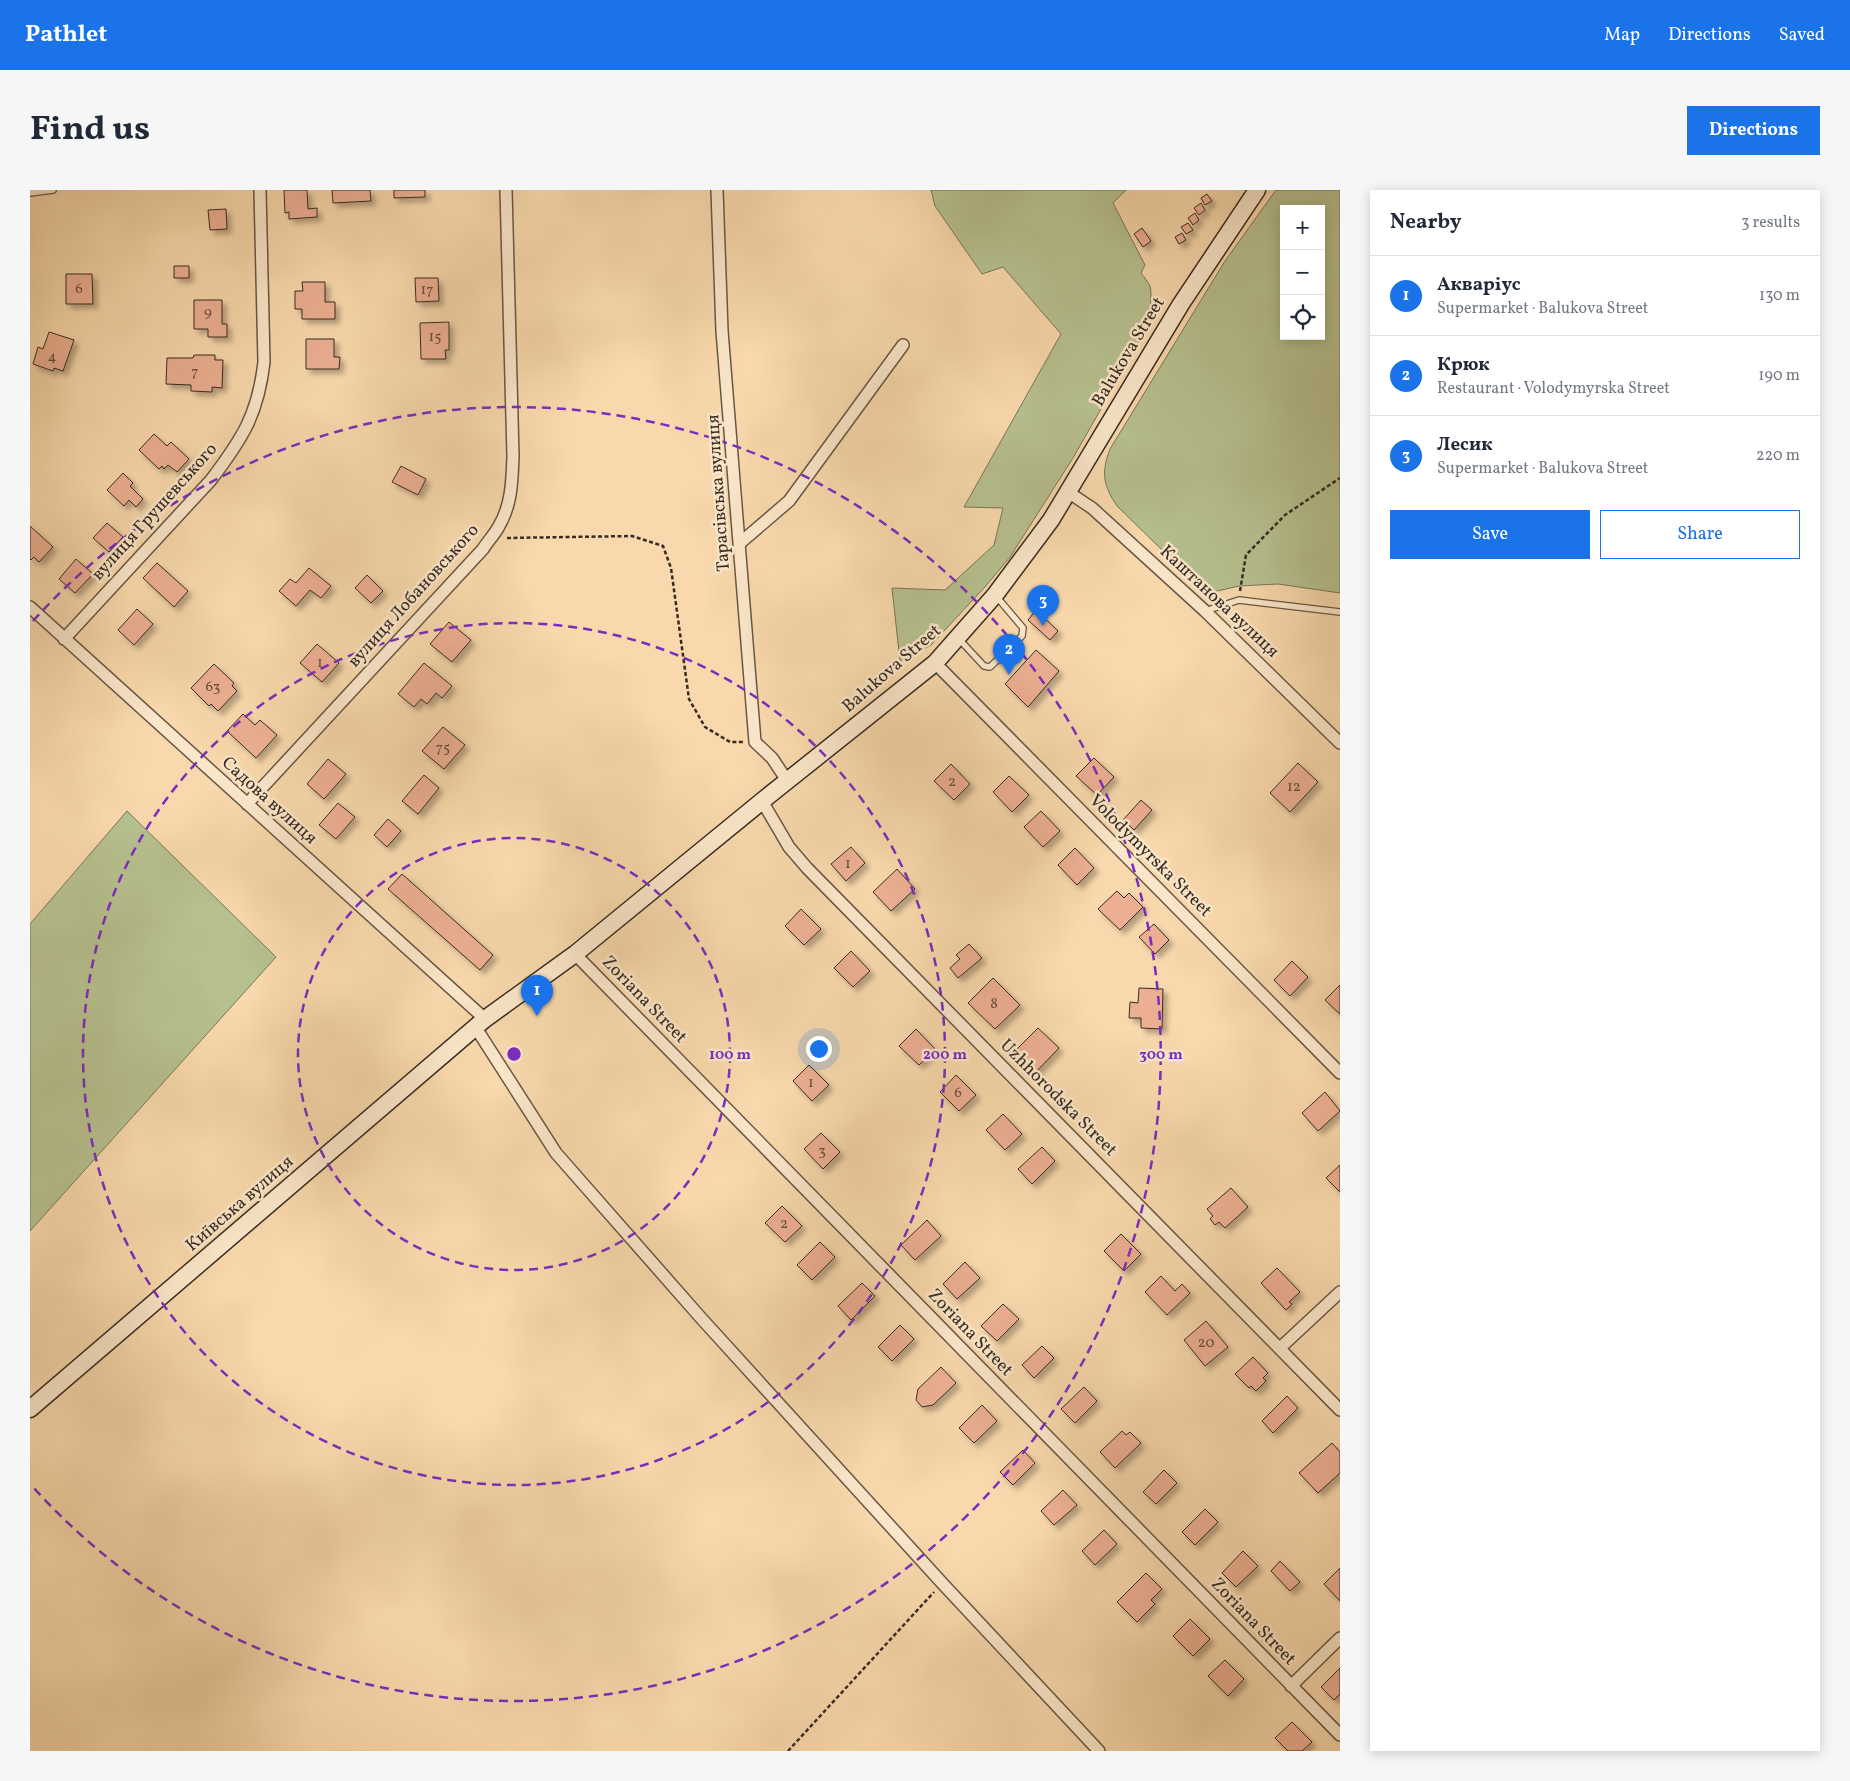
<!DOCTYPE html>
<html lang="en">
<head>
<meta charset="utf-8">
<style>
  :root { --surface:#fff; --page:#f6f6f7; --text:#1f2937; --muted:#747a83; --line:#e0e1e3; --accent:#1a73e8 }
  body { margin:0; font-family:Vollkorn,serif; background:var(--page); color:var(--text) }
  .controls { position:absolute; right:15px; top:15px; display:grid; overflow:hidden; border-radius:0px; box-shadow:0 2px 12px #0003 }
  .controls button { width:45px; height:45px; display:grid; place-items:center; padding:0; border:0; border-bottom:1px solid var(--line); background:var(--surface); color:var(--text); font:25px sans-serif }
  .you { position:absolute; left:788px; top:858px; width:18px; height:18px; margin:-12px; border:4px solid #fff; border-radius:50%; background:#1a73e8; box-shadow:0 0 0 8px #1a73e833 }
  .badge { display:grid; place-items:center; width:32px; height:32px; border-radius:50%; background:var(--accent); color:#fff; font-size:16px; font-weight:700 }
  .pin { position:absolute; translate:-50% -41px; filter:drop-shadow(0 1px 2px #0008) }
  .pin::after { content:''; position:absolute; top:26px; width:18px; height:15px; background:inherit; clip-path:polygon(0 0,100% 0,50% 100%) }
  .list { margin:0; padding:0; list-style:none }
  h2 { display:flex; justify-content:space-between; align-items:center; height:65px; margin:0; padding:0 20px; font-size:21px }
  h2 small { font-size:16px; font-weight:400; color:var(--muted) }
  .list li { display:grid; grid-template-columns:32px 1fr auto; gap:15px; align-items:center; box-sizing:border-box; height:80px; padding:0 20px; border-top:1px solid var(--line) }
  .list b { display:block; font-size:19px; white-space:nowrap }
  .list p { margin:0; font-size:16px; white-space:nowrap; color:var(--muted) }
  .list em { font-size:16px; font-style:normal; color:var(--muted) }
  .actions { display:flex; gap:10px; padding:15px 20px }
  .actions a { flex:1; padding:11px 0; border:1px solid var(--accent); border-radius:0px; text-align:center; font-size:18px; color:var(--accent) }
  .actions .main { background:var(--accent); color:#fff }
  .icon { flex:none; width:28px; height:28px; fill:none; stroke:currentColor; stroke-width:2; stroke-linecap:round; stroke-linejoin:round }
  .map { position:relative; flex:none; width:1310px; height:1561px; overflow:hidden; border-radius:0px }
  header { display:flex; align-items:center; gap:30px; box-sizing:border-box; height:70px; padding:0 25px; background:var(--accent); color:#fff }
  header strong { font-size:24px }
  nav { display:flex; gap:28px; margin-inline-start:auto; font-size:18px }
  .intro { display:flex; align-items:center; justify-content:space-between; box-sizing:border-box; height:120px; padding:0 30px }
  h1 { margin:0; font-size:35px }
  .button { padding:12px 22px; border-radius:0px; background:var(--accent); color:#fff; font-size:18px; font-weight:700 }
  main { display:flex; gap:30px; padding:0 30px }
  aside { flex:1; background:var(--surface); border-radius:0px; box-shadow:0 2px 12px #0003 }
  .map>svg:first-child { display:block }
</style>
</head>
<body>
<header>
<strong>Pathlet</strong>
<nav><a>Map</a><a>Directions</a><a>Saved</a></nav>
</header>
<div class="intro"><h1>Find us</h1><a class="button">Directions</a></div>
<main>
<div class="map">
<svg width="1310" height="1561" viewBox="0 0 1310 1561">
  <defs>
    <filter id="shadow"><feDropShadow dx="4.5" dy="4.5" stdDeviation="2.5" flood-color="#0004"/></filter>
  </defs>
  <rect width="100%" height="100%" fill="#f8d8ac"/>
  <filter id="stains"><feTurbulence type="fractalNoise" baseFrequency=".004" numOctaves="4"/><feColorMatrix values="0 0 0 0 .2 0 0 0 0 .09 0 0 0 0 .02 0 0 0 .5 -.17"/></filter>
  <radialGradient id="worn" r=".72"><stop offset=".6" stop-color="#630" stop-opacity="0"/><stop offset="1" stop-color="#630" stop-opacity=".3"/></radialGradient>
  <path fill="#b7c08f" stroke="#787658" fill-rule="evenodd" d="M901,0H1096L1083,13L1115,75L1111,83C1114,87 1118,92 1120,96C1124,111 1116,134 1112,147L1043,268L980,367L955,397L901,455L870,471L862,398L915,400L964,355L973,318L934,317L1031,144L973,77L952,84L905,16Z
    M1246,0H1310V403L1248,394L1209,396L1183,402L1171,398L1087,316C1073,295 1071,283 1080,259L1195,71ZM1254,19H1291V146H1254Z
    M97,621L246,767L0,1041V734Z"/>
  <path fill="#ecaf92" stroke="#382c21" filter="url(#shadow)" d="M254,0H277L278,19L287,18V27L259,29V22L255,23Z
    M302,0H340L341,11L303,13Z
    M364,0H395V7L364,8Z
    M1177,4L1182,11L1175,15L1171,8Z
    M1171,13L1175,20L1169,25L1164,18Z
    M196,19L197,39L180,40L178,20Z
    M1165,23L1169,30L1163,35L1158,28Z
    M1158,33L1163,40L1156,44L1151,37Z
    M1112,38L1121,51L1113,57L1104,44Z
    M1152,43L1156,50L1149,54L1145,47Z
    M144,76H159V88H144Z
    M36,84H62L63,114H36Z
    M385,88H408L409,111L386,112Z
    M272,92H295V112H305V129H272V119H265V101H273Z
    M164,110H192V134H197V147H178V139H164Z
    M419,132V160H415L416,169H391L390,133Z
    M19,142L44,150L33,181L24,178L23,181L3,174L8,157L13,159Z
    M276,149H304V167H310L309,179H276Z
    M164,165H185V170H193L192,198L182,197V202L161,201V195L136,194L137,168H163Z
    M124,244L137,256L141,252L159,269L147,282L138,275L134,279L132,276L129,279L109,260Z
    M371,276L396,289L388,305L362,292Z
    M93,283L103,293L100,296L113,309L106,317L99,310L94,316L77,300Z
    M77,333L93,347L79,362L63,348Z
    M0,336L23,357L9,372L4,367L1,370L0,369Z
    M46,369L63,384L45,403L29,389Z
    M127,373L158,401L144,417L113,388Z
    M279,378L301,396L291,408L280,400L266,416L249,401L260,389L266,393Z
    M337,385L353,401L341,413L325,398Z
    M107,419L123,434L104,455L88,440Z
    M1006,420L1028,441L1020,450L998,430Z
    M419,432L441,450L422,472L400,454Z
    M287,454L309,473L292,492L270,473Z
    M1006,460L1029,481L998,517L975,494Z
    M394,473L422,496L412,508L406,503L397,514L391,509L384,517L368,504Z
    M184,474L204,493L202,496L207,501L188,521L181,514L179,516L161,498Z
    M213,524L225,535L230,530L247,545L226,568L197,541Z
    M413,537L435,555L414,579L392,561Z
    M1064,568L1084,587L1067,605L1046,586Z
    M298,569L316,584L294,609L277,594Z
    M1268,573L1288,592L1260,622L1240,603Z
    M921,574L940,594L924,610L904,591Z
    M394,585L409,598L388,624L372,611Z
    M979,586L999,605L982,622L963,602Z
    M1111,610L1122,620L1104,640L1093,630Z
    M308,613L325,627L306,649L289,635Z
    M1011,621L1030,641L1013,657L994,637Z
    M358,629L371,641L357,657L344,645Z
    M821,657L835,673L816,691L801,674Z
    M1045,658L1064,678L1047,695L1028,675Z
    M867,679L885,699L861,721L843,702Z
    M372,684L463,765L450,780L358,699Z
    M1087,701L1094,708L1099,703L1113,717L1090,740L1068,719Z
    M771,719L791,739L774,755L755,736Z
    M1124,734L1139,750L1125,764L1109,747Z
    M939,754L952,768L928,788L920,778L930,769L926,765Z
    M821,761L840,781L823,797L804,778Z
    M1262,771L1278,787L1260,806L1244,790Z
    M963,788L990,815L965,839L938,813Z
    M1310,795V824L1295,810Z
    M1109,798L1133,799L1132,839L1111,838V828H1099L1100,812L1108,813Z
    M1008,838L1029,858L1004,884L983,863Z
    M886,839L905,859L889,875L869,856Z
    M779,875L799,895L782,911L763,891Z
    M926,885L946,905L929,921L910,902Z
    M1295,902L1310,921L1288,941L1272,923Z
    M973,924L992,944L975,960L956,940Z
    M791,943L810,962L793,979L774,959Z
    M1012,957L1025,971L1002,994L988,979Z
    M1310,975V1002L1296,988Z
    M1201,998L1218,1017L1195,1038L1189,1032L1185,1035L1180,1029L1183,1026L1177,1019Z
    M752,1016L772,1036L755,1052L735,1033Z
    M897,1030L911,1046L885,1070L871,1055Z
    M1091,1044L1111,1064L1094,1081L1074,1061Z
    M790,1052L805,1067L782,1090L767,1075Z
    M935,1072L950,1088L927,1109L913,1094Z
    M1247,1078L1270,1102L1259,1112L1262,1114L1256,1120L1231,1093Z
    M1131,1086L1145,1101L1152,1094L1160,1103L1137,1125L1115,1102Z
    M832,1093L845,1106L821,1130L808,1116Z
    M973,1114L989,1129L967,1151L951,1136Z
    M1176,1131L1198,1157L1175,1176L1154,1150Z
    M870,1135L884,1149L862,1171L848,1157Z
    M1012,1156L1024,1168L1004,1188L992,1175Z
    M1223,1167L1238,1183L1233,1188L1236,1191L1226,1201L1221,1196L1219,1198L1205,1184Z
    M911,1177L926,1193L903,1215L892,1217L886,1210L888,1199Z
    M1054,1197L1067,1211L1045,1233L1031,1219Z
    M1257,1206L1268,1218L1243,1243L1232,1231Z
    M952,1215L967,1231L944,1253L929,1238Z
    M1092,1241L1096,1245L1100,1242L1111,1253L1085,1278L1070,1262Z
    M1302,1253L1310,1262V1283L1288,1303L1269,1283Z
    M993,1260L1005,1273L983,1295L970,1282Z
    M1134,1280L1147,1293L1126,1314L1113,1302Z
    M1033,1300L1047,1315L1024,1335L1011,1321Z
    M1175,1319L1188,1332L1165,1355L1152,1342Z
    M1074,1340L1087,1354L1065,1375L1052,1361Z
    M1213,1361L1228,1376L1206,1397L1192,1383Z
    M1250,1371L1270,1392L1260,1401L1241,1381Z
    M1310,1378V1411L1294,1394Z
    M1116,1383L1132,1399L1121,1410L1125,1414L1107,1432L1087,1412Z
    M1160,1429L1180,1449L1163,1466L1143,1446Z
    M1195,1470L1214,1489L1198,1506L1178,1486Z
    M1310,1478V1504L1304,1510L1291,1497Z
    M1262,1532L1282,1552L1272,1561H1258L1245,1548Z"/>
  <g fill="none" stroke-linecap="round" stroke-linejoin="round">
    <defs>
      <path id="service" d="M0,3L23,0
        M1175,421L1209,410L1310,422
        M928,448L954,476L960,477L992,446L993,438L966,406"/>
      <path id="minor" d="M687,0L692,141L725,552L742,568L758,592
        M1038,302L1062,318L1175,421L1310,553
        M710,353L759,311L873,155
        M0,417L455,829
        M34,449L181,290C212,249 228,225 234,172L230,0
        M905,473L1310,883
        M732,611L759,657L777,678L1310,1220
        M217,614L453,359C458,351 465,344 469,336C482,314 482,290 483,266L476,0
        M545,764L1310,1545
        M446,838L526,963L671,1128L912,1393L1069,1561
        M1250,1158L1310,1102
        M1261,1496L1310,1448"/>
      <path id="secondary" d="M0,1219L455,829L545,764L732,611L905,473L965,405L1021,330L1151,114L1227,0"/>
    </defs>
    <use href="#service" stroke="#685744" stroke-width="8"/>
    <use href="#minor" stroke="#685744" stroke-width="14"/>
    <use href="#secondary" stroke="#382c21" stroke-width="19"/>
    <path stroke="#382c21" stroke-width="2.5" stroke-dasharray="4 2.5" stroke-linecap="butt" d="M477,348L602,346L633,356L641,378L659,509L675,537L700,552H714
      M1210,401L1216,365L1255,325L1310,288
      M758,1561L904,1402"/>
    <use href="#service" stroke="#fae6c9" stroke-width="5.5"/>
    <use href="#minor" stroke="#fae6c9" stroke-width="11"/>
    <use href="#secondary" stroke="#fae6c9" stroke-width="16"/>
  </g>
  <g fill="none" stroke="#7b2cbf" stroke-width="2.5" stroke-dasharray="9 6">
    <circle cx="484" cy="864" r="216"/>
    <circle cx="484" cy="864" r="431"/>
    <path d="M3 431A647 647 0 1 1 3 1297"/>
  </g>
  <g text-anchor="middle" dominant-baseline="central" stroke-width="5" stroke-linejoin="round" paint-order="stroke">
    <g font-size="15" fill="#654d3d">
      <text x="49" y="99">6</text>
      <text x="397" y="100">17</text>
      <text x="178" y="122">9</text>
      <text x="405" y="147">15</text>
      <text x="22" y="167">4</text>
      <text x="165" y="182">7</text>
      <text x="290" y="473">1</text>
      <text x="183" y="497">63</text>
      <text x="413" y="558">75</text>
      <text x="922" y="592">2</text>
      <text x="1264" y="597">12</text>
      <text x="818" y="674">1</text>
      <text x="964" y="814">8</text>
      <text x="781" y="893">1</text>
      <text x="928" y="903">6</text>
      <text x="792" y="961">3</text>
      <text x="754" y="1034">2</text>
      <text x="1176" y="1153">20</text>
    </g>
    <g font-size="18" fill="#382c21" stroke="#fae6c9">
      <text transform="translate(1099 162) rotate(-59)">Balukova Street</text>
      <text transform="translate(689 303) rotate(-94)">Тарасівська вулиця</text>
      <text transform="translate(125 322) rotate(-48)">вулиця Грушевського</text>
      <text transform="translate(384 406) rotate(-48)">вулиця Лобановського</text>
      <text transform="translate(1189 412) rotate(43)">Каштанова вулиця</text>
      <text transform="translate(862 479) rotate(-41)">Balukova Street</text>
      <text transform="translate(239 611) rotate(42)">Садова вулиця</text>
      <text transform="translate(1120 666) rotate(45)">Volodymyrska Street</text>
      <text transform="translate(614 810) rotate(46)">Zoriana Street</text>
      <text transform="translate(1028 908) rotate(45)">Uzhhorodska Street</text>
      <text transform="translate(210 1014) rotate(-41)">Київська вулиця</text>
      <text transform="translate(940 1143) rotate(46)">Zoriana Street</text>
      <text transform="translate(1223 1432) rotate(46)">Zoriana Street</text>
    </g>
  </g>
  <circle cx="484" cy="864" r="8" fill="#7b2cbf" stroke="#fae6c9" stroke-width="2.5"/>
  <g font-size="15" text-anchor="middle" font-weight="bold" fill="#7b2cbf" stroke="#fae6c9" stroke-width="5" stroke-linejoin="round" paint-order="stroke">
    <text x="700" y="869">100 m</text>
    <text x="915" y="869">200 m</text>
    <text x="1131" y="869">300 m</text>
  </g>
  <rect width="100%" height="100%" filter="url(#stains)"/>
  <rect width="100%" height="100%" fill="url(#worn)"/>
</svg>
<div class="controls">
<button>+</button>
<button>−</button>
<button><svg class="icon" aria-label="locate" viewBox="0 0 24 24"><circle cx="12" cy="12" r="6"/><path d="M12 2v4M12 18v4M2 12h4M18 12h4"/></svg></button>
</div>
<div class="you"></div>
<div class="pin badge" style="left:507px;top:826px">1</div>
<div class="pin badge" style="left:979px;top:485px">2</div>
<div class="pin badge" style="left:1013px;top:436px">3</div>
</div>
<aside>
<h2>Nearby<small>3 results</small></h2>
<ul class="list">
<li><span class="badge">1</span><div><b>Акваріус</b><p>Supermarket · Balukova Street</p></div><em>130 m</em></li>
<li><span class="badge">2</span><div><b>Крюк</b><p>Restaurant · Volodymyrska Street</p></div><em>190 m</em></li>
<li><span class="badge">3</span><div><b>Лесик</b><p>Supermarket · Balukova Street</p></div><em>220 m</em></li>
</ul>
<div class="actions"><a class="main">Save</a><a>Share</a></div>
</aside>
</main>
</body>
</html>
